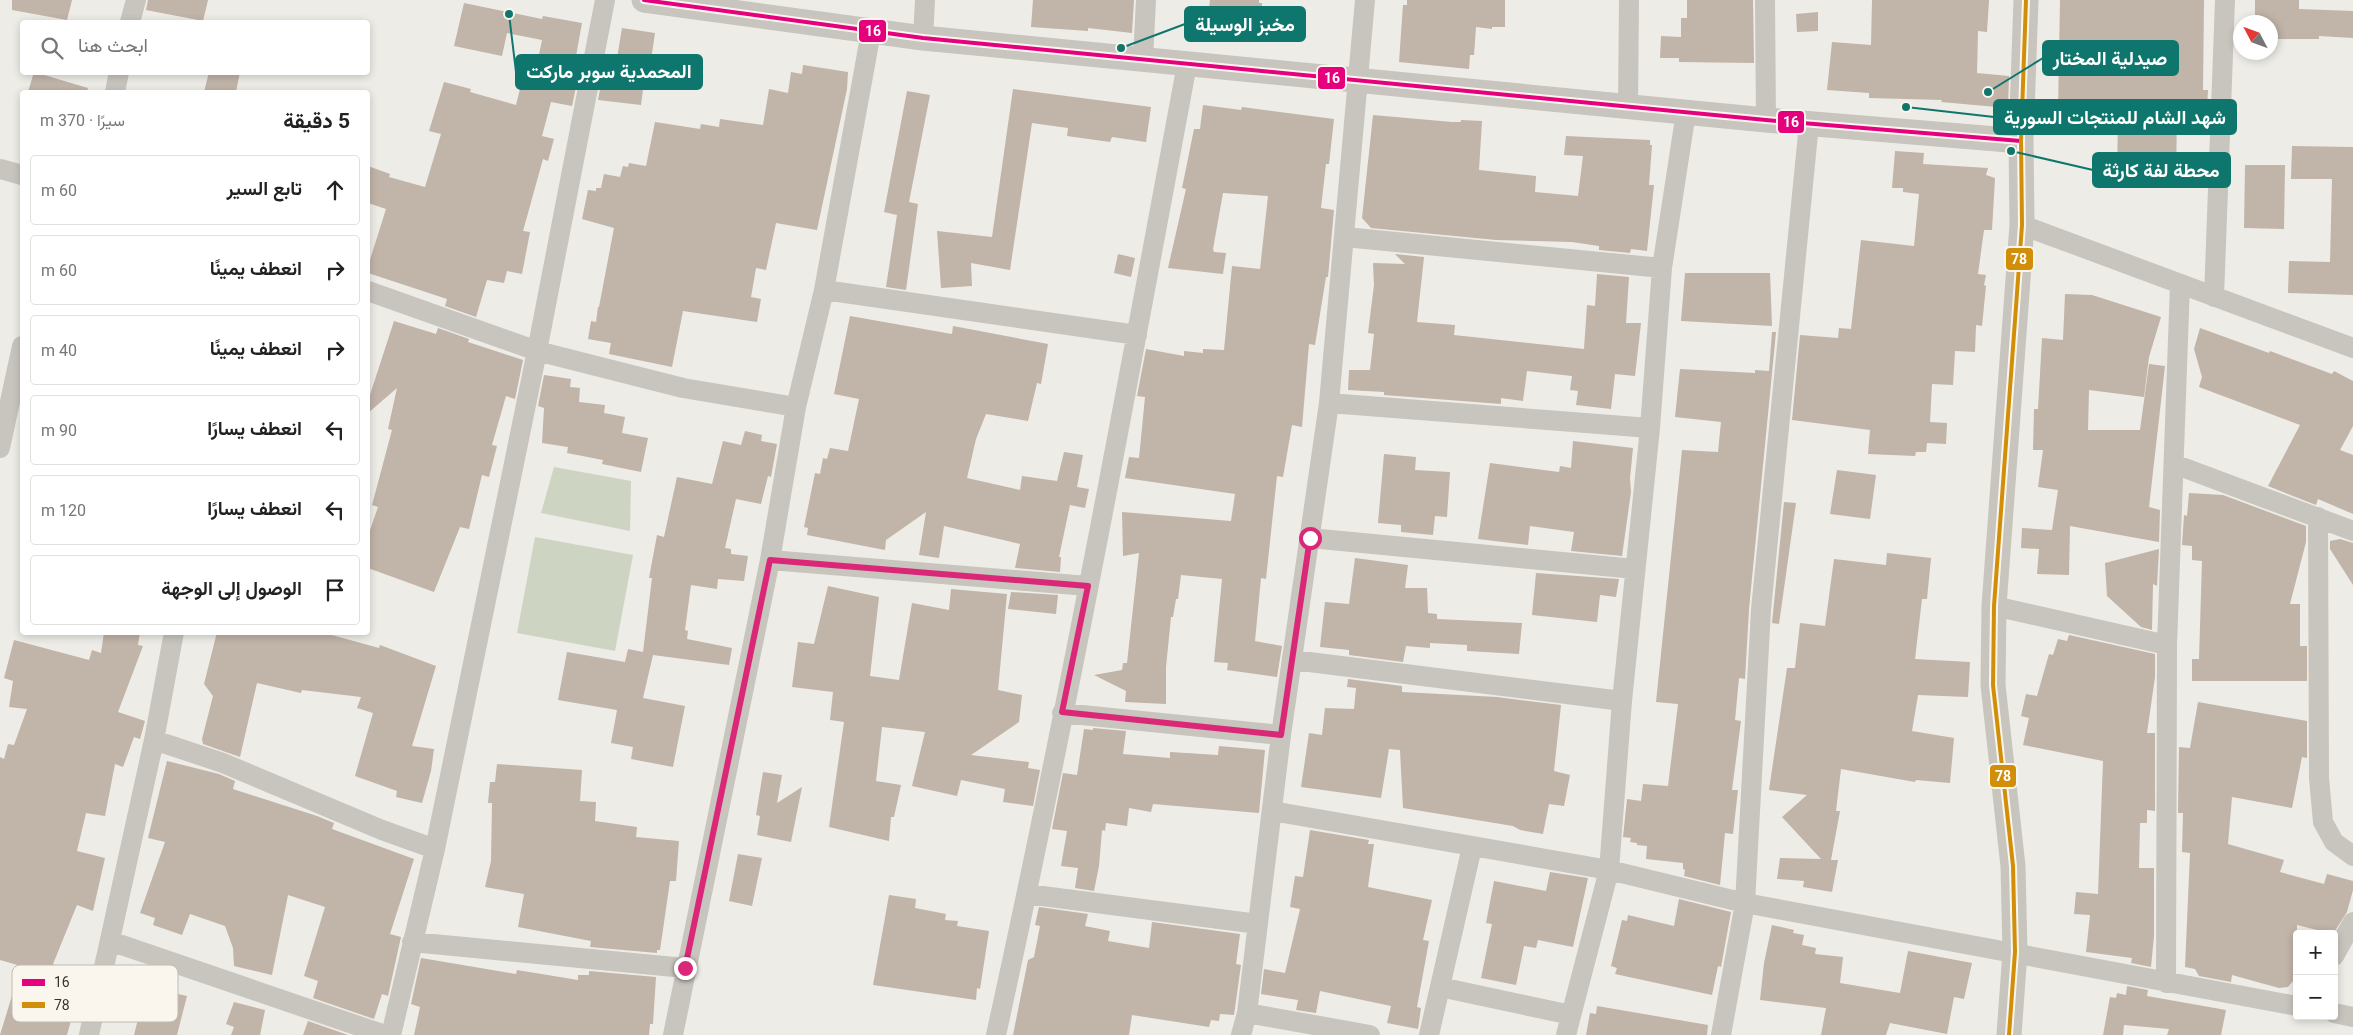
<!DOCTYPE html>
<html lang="ar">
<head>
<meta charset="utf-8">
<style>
  :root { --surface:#fff; --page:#f2f2f2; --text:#222; --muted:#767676; --line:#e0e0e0 }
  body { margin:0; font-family:Roboto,Vazirmatn,sans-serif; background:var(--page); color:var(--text); direction:rtl }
  .controls { position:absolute; right:15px; bottom:15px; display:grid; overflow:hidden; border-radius:5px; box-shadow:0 2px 8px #0003 }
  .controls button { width:45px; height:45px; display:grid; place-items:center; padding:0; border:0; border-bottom:1px solid var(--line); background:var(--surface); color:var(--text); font:25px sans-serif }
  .compass { position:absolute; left:2233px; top:15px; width:45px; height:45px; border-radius:50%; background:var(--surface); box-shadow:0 2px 8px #0003; rotate:311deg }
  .stop { position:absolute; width:15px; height:15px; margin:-11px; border:4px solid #db2777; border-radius:50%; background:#fff }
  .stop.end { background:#db2777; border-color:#fff; box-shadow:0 1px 5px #0008 }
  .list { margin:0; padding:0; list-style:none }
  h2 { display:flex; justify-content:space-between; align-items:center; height:65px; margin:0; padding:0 20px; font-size:21px }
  h2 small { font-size:16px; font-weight:400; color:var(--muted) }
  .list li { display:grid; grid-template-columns:32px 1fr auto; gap:15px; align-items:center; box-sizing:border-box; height:70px; margin:0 10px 10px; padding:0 10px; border:1px solid var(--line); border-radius:5px }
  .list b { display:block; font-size:19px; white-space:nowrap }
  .list em { font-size:16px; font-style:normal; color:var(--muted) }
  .icon { flex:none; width:28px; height:28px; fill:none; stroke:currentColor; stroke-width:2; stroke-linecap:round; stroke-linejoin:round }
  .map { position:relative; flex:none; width:2353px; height:1035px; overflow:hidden; direction:ltr }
  .search { position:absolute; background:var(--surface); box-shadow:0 2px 8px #0003; left:20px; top:20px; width:350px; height:55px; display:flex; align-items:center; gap:12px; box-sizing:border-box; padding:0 18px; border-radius:5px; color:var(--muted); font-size:19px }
  .panel { position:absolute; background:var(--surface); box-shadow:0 2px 8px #0003; left:20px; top:90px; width:350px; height:545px; border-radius:5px; direction:rtl }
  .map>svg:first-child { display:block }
</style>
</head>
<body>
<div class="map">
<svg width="2353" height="1035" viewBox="0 0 2353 1035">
  <rect width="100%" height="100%" fill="#eeece6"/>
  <path fill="#cdd4c1" d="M554,467L631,481L630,531L541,513Z
    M535,537L633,555L615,651L517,633Z"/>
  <path fill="#c1b4a8" d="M12,0H72L67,20L12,10Z
    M148,0H208L203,21L146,10Z
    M1033,0H1134L1132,33L1088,28V31L1031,27Z
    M1210,0H1259V3H1262L1261,19L1272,20L1270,39L1223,35L1224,28L1207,26Z
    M1407,0H1505V27H1492V29L1476,27L1474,55H1470L1469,69L1399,62L1403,5H1407Z
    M1687,0H1753L1754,63L1679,62V58H1660L1661,36L1681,37V18H1687Z
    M1872,0H1989L1987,32L1978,31L1977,73L2009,76L2008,108L1941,102L1942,100L1869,98V93L1827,90L1832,42L1871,45Z
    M2060,0H2204L2203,90H2208L2207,112H2177L2176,182L2117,181L2118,114L2058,113Z
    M2255,0H2299V9L2353,11V38L2319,36V39H2270V22H2255Z
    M464,3L542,19L543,16L582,23L574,67L580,68L572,106L551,102L542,136L554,139L548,161L543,159L523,231L530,232L522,274L507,271L504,283L487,280L476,317L445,306L447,299L368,273V266L386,209L368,203V166L390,174L389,177L425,187L441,134L429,131L444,82L471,89L470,92L516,105L522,81L533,83L542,40L507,33L502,56L454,46Z
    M1818,12V31L1797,32L1796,14Z
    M622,28L655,33L649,74L645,73L641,105L598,100L603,73L614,76Z
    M803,65L848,72L847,89L817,230L776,223L766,270L756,268L751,297L761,299L757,322L683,311L672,367L609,354L611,343L588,339L591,321L596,322L598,307H599L614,228L582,219L588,190L596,191V188H601L604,174L620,177L623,166L628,167L629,163L646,166L655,122L700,129L701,124L719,127L720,119L763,125L769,89L788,93L791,72L802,74Z
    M34,72L88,88L87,92H28Z
    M209,72H240L236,92H204Z
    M1013,89L1151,107L1146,142L1112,137L1110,142L1067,136L1068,128L1032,123L1010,270L971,263L972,286L941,288L937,231L992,237Z
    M907,91L930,95L909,202L918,204L906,290L886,287L897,215L884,212Z
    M1203,105L1241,110L1242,107L1334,119L1329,164H1326L1321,208L1334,210L1328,277H1326L1315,345L1309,344L1302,427L1292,425L1283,477L1277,476L1266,579L1261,578L1255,641L1282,646L1277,677L1227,670L1228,663L1214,662L1222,579L1181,575L1178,599H1176L1173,617H1171L1166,667V704L1125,702L1126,691L1094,675L1122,670L1123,663H1127L1139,553L1123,556L1122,512L1231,521L1235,494L1125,478L1129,457L1139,458L1145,397L1137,396L1146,349L1184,356V351L1203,353V349L1224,350L1232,266L1260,269L1268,196L1223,193L1213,249L1214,252L1226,253L1223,274L1168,268L1186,189L1182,188L1194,129H1200Z
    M1373,115L1452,122H1461V120L1482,121L1479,170L1536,176L1535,192L1578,196L1583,156L1564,155L1566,136L1650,140V145H1652L1649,185H1654L1647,251L1631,249L1630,253L1599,250V246L1572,242L1496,240L1371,228L1362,218Z
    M2292,146L2353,147V295L2288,293L2289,261L2330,262L2332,179H2291Z
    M1895,151L1924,153L1923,164L1988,168L1986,175L1995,178L1992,230H1984L1978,274L1986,275L1984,285L1986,286L1982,326L1976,325L1975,352L1955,351L1953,385L1932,384L1930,422L1947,423L1946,444L1927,443L1926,452H1916L1915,456L1868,454L1870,430L1792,420L1800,335L1838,338L1839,328L1851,329L1861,240L1914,246L1919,194L1903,192V188H1892Z
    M2245,165H2285L2284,229L2244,228Z
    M1118,254L1135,258L1131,277L1114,273Z
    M1395,254L1424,257L1417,322L1455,325L1454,335L1584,349L1587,305L1595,306L1597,274L1629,277L1626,323H1641L1635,376L1615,374L1611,409L1576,405L1578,391L1570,390L1572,376L1527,371L1523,401L1501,398V404L1384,395V392L1348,390L1349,370H1370L1374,334L1368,333L1374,285L1373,263L1405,264Z
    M1685,273H1770L1772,326L1681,321Z
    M2065,294L2092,295L2161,317L2149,357L2144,397L2089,390L2088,430H2140L2149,364L2165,366L2149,507L2160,510L2159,542L2070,526L2069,575L2037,574L2039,549L2021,548L2022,528L2052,530L2058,490L2038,487L2043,450H2033L2034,409H2038L2042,338L2063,340Z
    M850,316L952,334L953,326L1048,344L1041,384L1037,383L1028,421L986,414L976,439L967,478L1020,490L1022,476L1057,481L1064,452L1083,455L1077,487L1089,489L1085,508L1070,505L1059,557H1061L1060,572L1015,568L1020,544L944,526L939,558L919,555L926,512L886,540L885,550L807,535L808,528L804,527L815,473L820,474L823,458L827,459L830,448L848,451L859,399L834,394Z
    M394,321L436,334L438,328L469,339L468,342L523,360L515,399L506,396L492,445L497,446L489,477L482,475L469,529L460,527L434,592L368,568V536L378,507L372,505L392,430L388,429L397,388L368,413V401Z
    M2200,328L2269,353L2270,351L2332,374L2334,371L2353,381V426L2340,450L2353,455V514L2318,499L2316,505L2268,486L2300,425L2199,387L2202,377L2194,349Z
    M1772,332H1776L1749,609L1745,679L1739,678L1735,720L1741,721L1732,790H1738L1733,834L1725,833L1720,885L1684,876L1685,870L1683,869V863L1646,859L1647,846L1637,845V843L1630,842L1631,838L1623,837L1627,799L1641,801L1643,784L1668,786L1678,704L1656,702L1682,450L1718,452L1721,422L1675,417L1680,369L1755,373V370L1769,371Z
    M544,375L571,379L570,387L580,388L579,402L605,405L604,413L625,417L622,433L648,438L641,472L602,464L603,460L567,453L568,447L542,443L544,408L538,406Z
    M745,431L762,435L761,441L777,444L771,477L768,476L761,504L736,499L725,548L731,549V554L748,556L744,581L718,579L717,589L691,585L685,630L688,631L687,639L732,648L729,665L653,655L643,698L685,706L673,767L631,759L633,747L611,743L617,710L558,700L567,652L625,662L628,649L643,652L652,578H649L657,535L664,537L677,477L712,484L723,441L741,445Z
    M1573,441L1633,448L1630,478L1631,492L1622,556L1571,551L1574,532L1530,526L1528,545L1478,539L1490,463L1559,472L1560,466L1571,468Z
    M1384,454L1416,457L1415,470L1450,472L1447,517L1435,516L1433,535L1401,532V525L1378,523Z
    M1837,470L1876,475L1870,519L1830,514Z
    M2189,493L2223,495L2306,526V542L2290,604H2300V646H2307V681H2192V659H2199L2202,561L2192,560V546L2182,545L2184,515L2187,516Z
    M1784,502L1796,503L1779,624L1772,623Z
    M2340,539L2353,543V585L2330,549V541Z
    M2159,549L2157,586L2153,584L2152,630L2141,627L2107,596L2105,563Z
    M1887,553L1931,558L1927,599H1922L1915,659L1970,662L1968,697L1918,695L1912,731L1954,738L1950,783L1916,780L1915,782L1841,769L1836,811H1840L1831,860H1838L1832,892L1803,887L1804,881L1777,879L1780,858L1821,859L1782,817L1807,795L1769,790L1787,668H1795L1800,623L1825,626L1834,559L1886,565Z
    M1355,558L1408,565L1405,588H1427L1428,613L1437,614V619L1522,623L1519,654L1467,651V645L1430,643V648L1406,646L1403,662L1349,655V650L1320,647L1325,602L1349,604Z
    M1536,573L1619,579L1616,597L1600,595L1597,622L1532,615Z
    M828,586L879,597L870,676L899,680L912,603L949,610L951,589L1007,594L998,690L1022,695L1019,722L971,755L1029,762L1028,768L1040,770L1033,806L1003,802L1005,789L961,780L957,796L912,786L925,732L882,727L876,781L901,785L894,817H891L889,841L829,827L844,722L830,720L833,692L792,687L798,642L814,644Z
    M1011,592L1058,595L1056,614L1008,609Z
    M104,632H140L138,645L143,646L118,712L145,721L140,739L134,737L123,767L115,764L105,816L86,813L77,851L105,858L93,911L77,905L53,964L83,977L67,1035H0L21,966L0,960V757L4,759L8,744L14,745L27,709L9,707L13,681L4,678L14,640L89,660L92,650L101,653Z
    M217,632H321L379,648L380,645L436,666L412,746L434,749L431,771L422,803L396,797L397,791L355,776L373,713L357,708L361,697L302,690L301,693L257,683L240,757L203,744L202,739L213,696L204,684Z
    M2069,635L2155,654V677L2147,733H2155V811L2147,810V823H2140L2139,868H2154V936L2151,967L2131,963L2132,958L2086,952L2090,915L2074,914L2076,892L2098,894L2103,761L2023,745L2029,718L2021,716L2026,694L2037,696L2049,654L2053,655L2058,639L2067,641Z
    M1348,679L1402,686V692L1497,697L1561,705L1554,771L1570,775L1564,806L1549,804L1543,834L1520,830L1513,826L1403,808L1400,750L1389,749L1381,798L1301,787L1309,733L1322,735L1325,708L1354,709L1356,688L1347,687Z
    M2198,702L2307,721V758L2302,757L2292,808L2232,797L2228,844L2284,860L2280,872L2324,884L2327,874L2353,881V890L2347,912L2333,934L2297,925V976L2288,987L2279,988L2232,975L2231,982L2199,976L2195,969L2185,967L2190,853L2182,852L2183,813H2178L2179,747L2190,748Z
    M1093,728L1126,731L1123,754L1170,758V752L1218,755L1219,746L1265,750L1259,813L1153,804L1151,812L1129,808L1127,826L1106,823L1105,831L1102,830L1099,866L1094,891L1075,888L1078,868L1061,866L1067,831L1052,829L1063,773L1077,775L1084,729L1093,730Z
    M167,761L219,774L235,781L233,789L317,816L334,823L332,829L414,859L390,934L401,937L388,996L382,994L374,1019L313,998L318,981L304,976L325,907L288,895L272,975L234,966L233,948L225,926L190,914L182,935L153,925L155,918L140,913L165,842L148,838Z
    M497,764L582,770L580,801L596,802L595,821L637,827L636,837L679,841L676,881H670L660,950H657V953L590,947L591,941L518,927L524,894L485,887L491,861L492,803H488L490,782H495Z
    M763,772L782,775L777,803L802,787L791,842L757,835L760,816L756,815Z
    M1310,830L1369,840L1368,844H1374L1368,887L1432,900L1423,940L1429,941L1417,1007L1421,1008L1418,1029L1387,1023L1391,1006L1320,991L1316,1013L1296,1010L1298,1000L1261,994L1264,969L1285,973L1300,909L1290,907L1295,876L1303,877Z
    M738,854L762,858L752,906L729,901Z
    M1550,872L1588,878L1573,947L1538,940L1536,948L1524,946L1516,985L1481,978L1492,924L1486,923L1494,881L1546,891Z
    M889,895L916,899L915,908L946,914L945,920L958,921L957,926L989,931L980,989L977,988L976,1000L873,985Z
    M1679,899L1731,912L1721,967L1718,966L1712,995L1615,974L1617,968L1611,966L1622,920L1627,921L1628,915L1674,926Z
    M1039,907L1088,914L1085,926L1110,931L1108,941L1149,948L1152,922L1240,934L1236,964L1241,965L1234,1015L1220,1014L1219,1021L1211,1020L1209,1027L1132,1015L1129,1035H1013L1028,960L1034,957L1040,926L1035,925Z
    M1772,925L1794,930L1793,933L1804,935L1802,945L1816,948L1815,954L1843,957L1840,983L1900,993L1908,951L1972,963L1964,999L1954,997L1947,1034L1890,1023L1886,1035H1821L1826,1008L1760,1000L1764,963Z
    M421,958L516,974L517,970L578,980V975H589V971L656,977L653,1024H650L649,1035H414L420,1007L411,1004Z
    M2127,986L2148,990L2147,996L2226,1010L2221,1035H2167L2169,1029L2124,1025L2123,1035H2103L2110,997L2116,998L2117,993L2126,995Z
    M146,987L187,996L177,1035H134Z
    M234,1002L265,1010L260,1035H231L234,1027L226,1024Z
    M1597,1006L1708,1025L1707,1035H1586L1590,1013L1596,1014Z
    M308,1021L348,1035H303Z"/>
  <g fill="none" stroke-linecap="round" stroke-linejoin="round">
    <path stroke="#c8c4be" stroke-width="20" d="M1765,0L1766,120
      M130,22L136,0
      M923,38L925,0
      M1143,59L1146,0
      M115,92L119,72
      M1628,107L1629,0
      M0,169L22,175
      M2022,225L2353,348
      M1345,237L1662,268
      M824,290L1137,335
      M368,291L537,351L683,388L796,407
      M2214,297L2225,0
      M1329,403L1650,428
      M0,448L22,346
      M2174,464L2353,531
      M2318,517L2319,778L2323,822L2334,842L2353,856
      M1310,538L1635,569
      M770,560L1088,586
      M1994,606L2167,645
      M1293,660L1622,701
      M1062,713L1281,735
      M154,740L223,763L382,830L435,849
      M1272,811L1609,870L1745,903L2297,1006
      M1027,894L1258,924
      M110,941L385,1035
      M412,942L685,968
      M2334,956L2353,922
      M2166,983L2167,645L2180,284
      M1440,987L1571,1015
      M1247,1013L1370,1035
      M2334,1013L2353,1017
      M89,1035L154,740L174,632
      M391,1035L435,849L537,351L605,0
      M673,1035L770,560L796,407L824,290L871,32
      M996,1035C1067,713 1127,388 1187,64
      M1241,1035L1247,1013L1281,735L1329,403L1365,0
      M1429,1035L1472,847
      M1566,1035L1609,870L1622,701L1650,428L1662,268L1686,112
      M1721,1035L1745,903L1761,610L1809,124"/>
    <path stroke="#c8c4be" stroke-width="25" d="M644,0L923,38L1766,120L2021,141
      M2009,1035L2015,952L2013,866L1993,685L1994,606L2022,225L2021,141L2026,0"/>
    <defs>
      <path id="bus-1" d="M644,0L923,38L1766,120L2021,141"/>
      <path id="bus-2" d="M2009,1035L2015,952L2013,866L1993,685L1994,606L2022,225L2021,141L2026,0"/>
    </defs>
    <use href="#bus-1" stroke="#faf6ee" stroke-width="8"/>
    <use href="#bus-2" stroke="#faf6ee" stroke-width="8"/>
    <use href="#bus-1" stroke="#e5007d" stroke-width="4"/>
    <use href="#bus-2" stroke="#d18f09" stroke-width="4"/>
  </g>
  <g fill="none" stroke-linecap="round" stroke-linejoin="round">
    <path stroke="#db2777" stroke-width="6" d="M685,968L770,560L1088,586L1062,712L1281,735L1310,538"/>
  </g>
  <rect x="12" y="965" width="166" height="57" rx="8" fill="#faf6ee" stroke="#c0bbb4" stroke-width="1"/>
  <rect x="22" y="979" width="23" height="7" fill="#e5007d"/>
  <rect x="22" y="1002" width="23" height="6" fill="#d18f09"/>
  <g font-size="14" fill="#39322c">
    <text x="54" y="987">16</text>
    <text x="54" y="1010">78</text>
  </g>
  <path fill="none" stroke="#0f766e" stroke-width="2" d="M1121 48L1185 24M1988 92L2043 58M509 14L516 72M1906 107L1994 117M2011 151L2093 170"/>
  <g fill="#0f766e" stroke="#faf6ee" stroke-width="2">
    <circle cx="1121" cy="48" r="5"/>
    <circle cx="1988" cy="92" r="5"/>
    <circle cx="509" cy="14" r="5"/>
    <circle cx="1906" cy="107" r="5"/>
    <circle cx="2011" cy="151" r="5"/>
  </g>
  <g fill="#0f766e" stroke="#0f766e" stroke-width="2">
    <rect x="1185" y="7" width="120" height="34" rx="5"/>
    <rect x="2043" y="41" width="135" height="34" rx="5"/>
    <rect x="516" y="55" width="186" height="34" rx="5"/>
    <rect x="1994" y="100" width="242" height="34" rx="5"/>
    <rect x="2093" y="153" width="137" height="34" rx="5"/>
  </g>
  <g font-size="19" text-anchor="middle" font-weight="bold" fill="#fff">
    <text x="1245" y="31">مخبز الوسيلة</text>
    <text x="2110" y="65">صيدلية المختار</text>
    <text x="609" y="78">المحمدية سوبر ماركت</text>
    <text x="2115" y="124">شهد الشام للمنتجات السورية</text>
    <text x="2161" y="177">محطة لفة كارثة</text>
  </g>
  <g stroke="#faf6ee" stroke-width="2">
    <rect x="858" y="19" width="29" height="24" rx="5" fill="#e5007d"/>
    <rect x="1317" y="66" width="29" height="24" rx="5" fill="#e5007d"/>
    <rect x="1777" y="110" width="28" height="24" rx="5" fill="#e5007d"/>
    <rect x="2005" y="247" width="29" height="24" rx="5" fill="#d18f09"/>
    <rect x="1989" y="764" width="28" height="24" rx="5" fill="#d18f09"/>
  </g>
  <g font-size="14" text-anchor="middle" font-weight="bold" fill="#fff">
    <text x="873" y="36">16</text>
    <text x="1332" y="83">16</text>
    <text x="1791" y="127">16</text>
    <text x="2019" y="264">78</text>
    <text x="2003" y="781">78</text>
  </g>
</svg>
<div class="controls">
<button>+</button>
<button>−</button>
</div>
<svg class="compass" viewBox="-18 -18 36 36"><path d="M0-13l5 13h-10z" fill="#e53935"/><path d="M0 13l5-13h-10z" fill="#767676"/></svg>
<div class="stop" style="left:1310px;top:538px"></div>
<div class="stop end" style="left:685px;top:968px"></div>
<div class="search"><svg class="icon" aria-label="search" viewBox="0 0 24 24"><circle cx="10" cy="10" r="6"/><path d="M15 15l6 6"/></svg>ابحث هنا</div>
<section class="panel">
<h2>5 دقيقة<small>سيرًا · 370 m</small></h2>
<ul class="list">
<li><svg class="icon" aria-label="ahead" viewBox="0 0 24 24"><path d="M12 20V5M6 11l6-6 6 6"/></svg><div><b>تابع السير</b></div><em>60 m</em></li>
<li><svg class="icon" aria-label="right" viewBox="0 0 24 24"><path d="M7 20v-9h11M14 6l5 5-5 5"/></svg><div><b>انعطف يمينًا</b></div><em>60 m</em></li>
<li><svg class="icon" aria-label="right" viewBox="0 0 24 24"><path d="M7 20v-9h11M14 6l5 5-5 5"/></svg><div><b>انعطف يمينًا</b></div><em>40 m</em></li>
<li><svg class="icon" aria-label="left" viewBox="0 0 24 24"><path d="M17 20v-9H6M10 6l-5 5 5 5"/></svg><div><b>انعطف يسارًا</b></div><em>90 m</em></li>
<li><svg class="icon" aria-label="left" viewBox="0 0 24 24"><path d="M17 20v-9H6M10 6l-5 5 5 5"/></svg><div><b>انعطف يسارًا</b></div><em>120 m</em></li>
<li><svg class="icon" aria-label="arrive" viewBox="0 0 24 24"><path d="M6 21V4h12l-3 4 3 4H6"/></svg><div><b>الوصول إلى الوجهة</b></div></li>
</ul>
</section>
</div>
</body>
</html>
